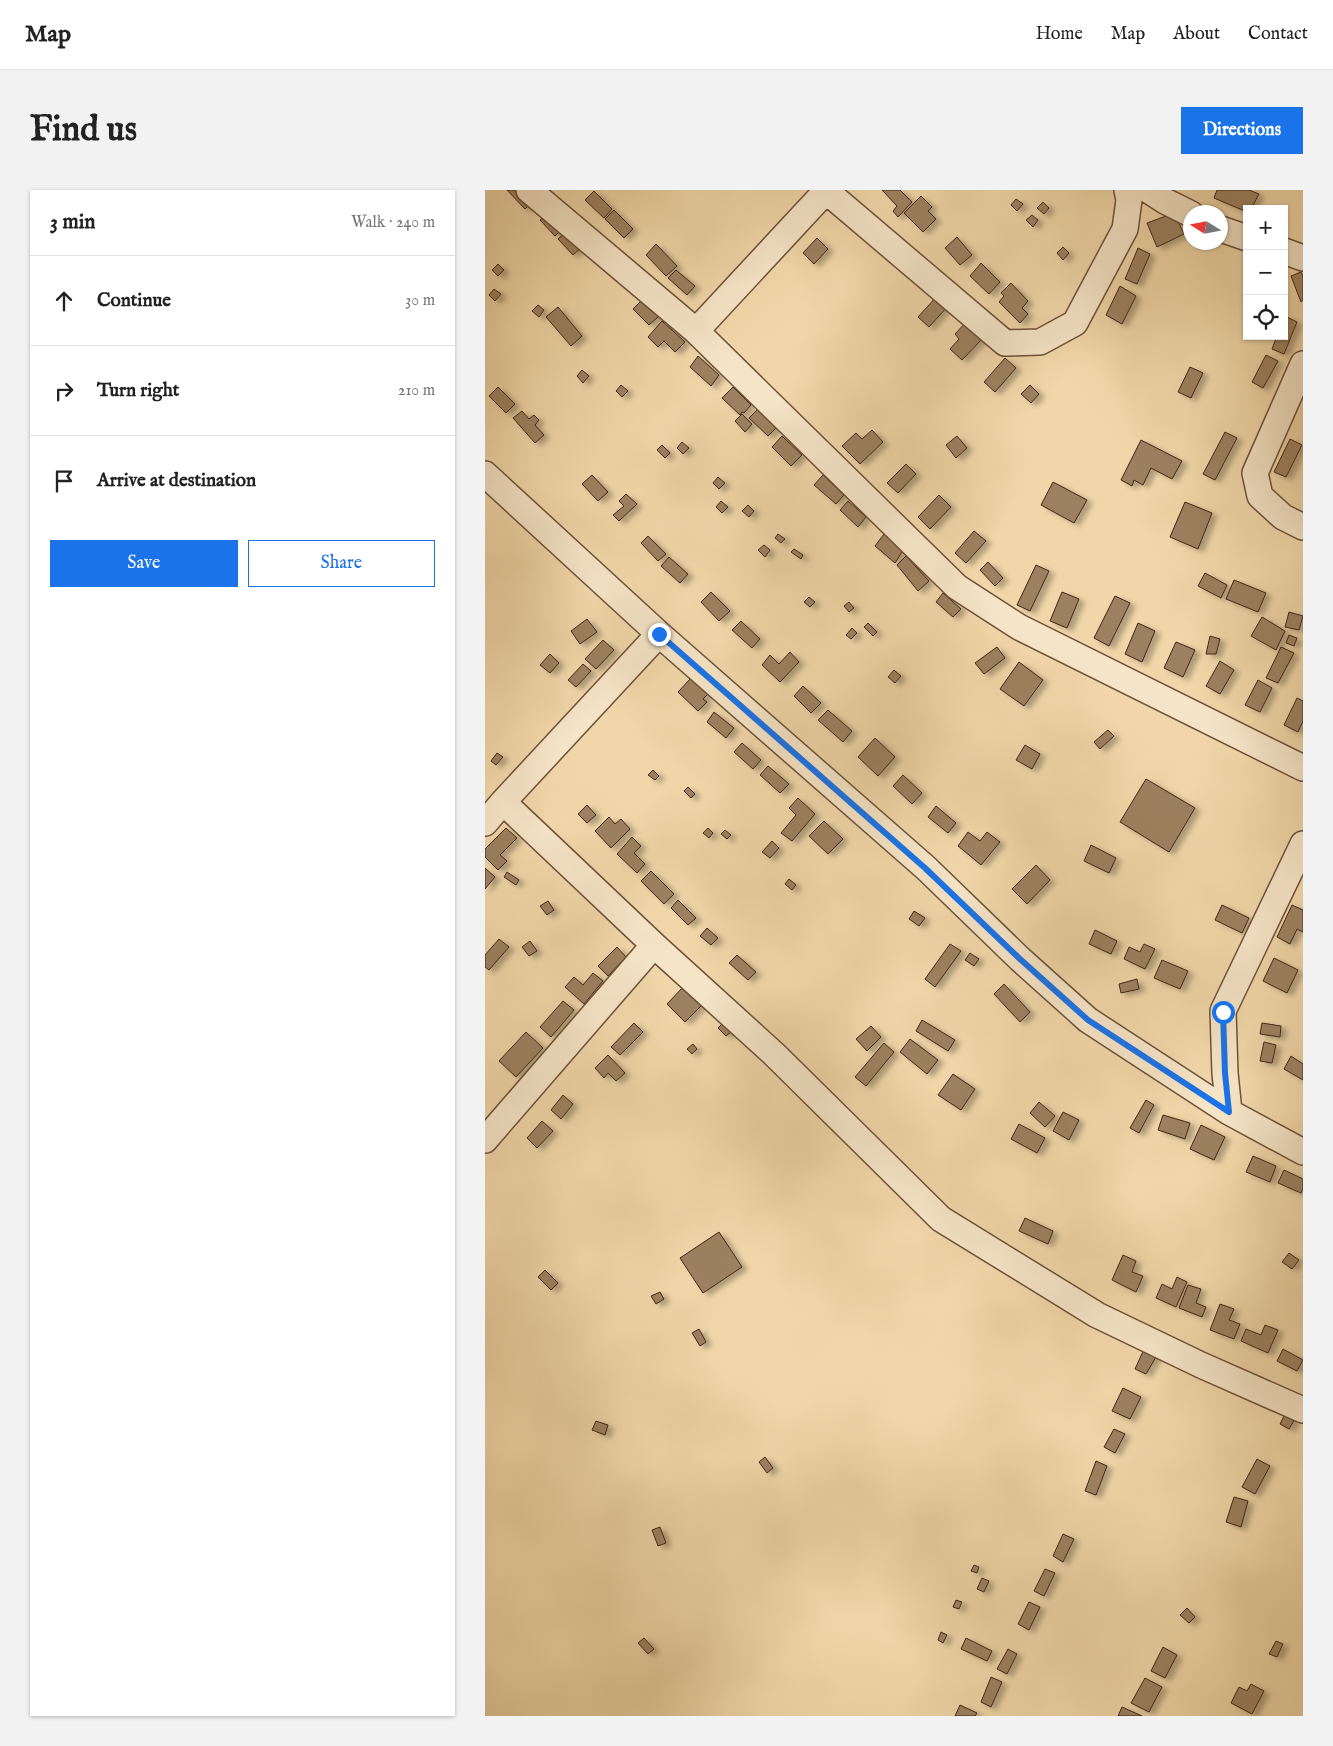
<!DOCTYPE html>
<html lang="en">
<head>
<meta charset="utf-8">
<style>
  :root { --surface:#fff; --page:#f2f2f2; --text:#222; --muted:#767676; --line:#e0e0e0; --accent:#1a73e8 }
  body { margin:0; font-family:"IM FELL English",serif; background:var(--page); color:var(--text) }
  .controls { position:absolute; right:15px; top:15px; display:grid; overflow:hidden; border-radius:0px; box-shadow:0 1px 4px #0004 }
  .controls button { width:45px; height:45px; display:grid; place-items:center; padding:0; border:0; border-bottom:1px solid var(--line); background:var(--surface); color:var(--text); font:25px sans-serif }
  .compass { position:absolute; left:698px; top:15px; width:45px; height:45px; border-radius:50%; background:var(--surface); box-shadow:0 1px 4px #0004; rotate:281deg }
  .stop { position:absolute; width:15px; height:15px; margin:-11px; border:4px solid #1a73e8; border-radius:50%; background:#fff }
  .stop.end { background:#1a73e8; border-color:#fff; box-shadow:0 1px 5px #0008 }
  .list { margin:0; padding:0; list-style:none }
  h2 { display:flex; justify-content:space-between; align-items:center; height:65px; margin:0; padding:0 20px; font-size:21px }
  h2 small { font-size:16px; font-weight:400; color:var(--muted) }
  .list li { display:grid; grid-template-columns:32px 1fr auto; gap:15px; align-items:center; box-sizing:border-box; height:90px; padding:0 20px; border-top:1px solid var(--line) }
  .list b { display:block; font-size:19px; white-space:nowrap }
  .list em { font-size:16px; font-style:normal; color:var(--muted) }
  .actions { display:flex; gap:10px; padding:15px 20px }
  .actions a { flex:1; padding:11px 0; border:1px solid var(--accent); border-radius:0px; text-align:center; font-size:18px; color:var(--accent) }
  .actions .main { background:var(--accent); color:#fff }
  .icon { flex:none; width:28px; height:28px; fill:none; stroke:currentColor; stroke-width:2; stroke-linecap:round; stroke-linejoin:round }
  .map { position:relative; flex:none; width:818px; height:1526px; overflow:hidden; border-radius:0px }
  header { display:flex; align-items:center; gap:30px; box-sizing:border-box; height:70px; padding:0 25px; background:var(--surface); border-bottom:1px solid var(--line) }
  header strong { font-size:24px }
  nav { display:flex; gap:28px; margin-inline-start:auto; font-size:18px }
  .intro { display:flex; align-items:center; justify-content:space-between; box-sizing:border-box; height:120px; padding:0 30px }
  h1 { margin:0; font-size:35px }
  .button { padding:12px 22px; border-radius:0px; background:var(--accent); color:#fff; font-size:18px; font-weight:700 }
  main { display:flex; gap:30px; padding:0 30px }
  aside { flex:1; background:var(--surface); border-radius:0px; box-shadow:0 1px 4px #0004 }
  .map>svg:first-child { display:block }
</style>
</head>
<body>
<header>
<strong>Map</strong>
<nav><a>Home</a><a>Map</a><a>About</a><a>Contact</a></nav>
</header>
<div class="intro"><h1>Find us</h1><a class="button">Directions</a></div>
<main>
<aside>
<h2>3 min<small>Walk · 240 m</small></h2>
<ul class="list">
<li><svg class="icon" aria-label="ahead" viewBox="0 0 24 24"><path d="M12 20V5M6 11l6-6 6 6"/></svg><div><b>Continue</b></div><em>30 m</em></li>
<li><svg class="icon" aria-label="right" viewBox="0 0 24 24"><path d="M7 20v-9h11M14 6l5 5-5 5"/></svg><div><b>Turn right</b></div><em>210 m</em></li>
<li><svg class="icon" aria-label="arrive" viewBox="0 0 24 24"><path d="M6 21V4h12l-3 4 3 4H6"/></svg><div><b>Arrive at destination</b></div></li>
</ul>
<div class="actions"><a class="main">Save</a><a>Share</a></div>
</aside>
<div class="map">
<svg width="818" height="1526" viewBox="0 0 818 1526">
  <defs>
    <filter id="shadow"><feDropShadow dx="5.5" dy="3" stdDeviation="2.5" flood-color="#0004"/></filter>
  </defs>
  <rect width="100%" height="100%" fill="#f0d6a8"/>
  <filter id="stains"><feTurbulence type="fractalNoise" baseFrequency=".004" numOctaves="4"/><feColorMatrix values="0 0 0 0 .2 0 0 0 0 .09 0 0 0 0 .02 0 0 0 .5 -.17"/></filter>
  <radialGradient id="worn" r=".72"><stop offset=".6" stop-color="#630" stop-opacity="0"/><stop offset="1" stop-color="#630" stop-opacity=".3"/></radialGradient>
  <path fill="#9c8161" stroke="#422515" filter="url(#shadow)" d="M22,0H42L50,9L40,19Z
    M397,0H415L427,12L413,27L408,21L412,16Z
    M732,0H764L774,4L766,19H762V22L729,8Z
    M109,1L127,19L119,28L100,10Z
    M436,6L447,17L443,21L451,29L438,42L419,23Z
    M531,9L538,14L532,21L526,15Z
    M558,12L564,18L559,24L552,18Z
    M129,20L148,39L139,48L120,29Z
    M64,22L79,37L70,46L55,30Z
    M689,23L699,44L672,57L662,33Z
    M547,25L553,30L548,37L541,30Z
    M84,39L99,55L88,65L73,49Z
    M472,47L487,65L475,75L460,58Z
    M332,48L343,59L329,74L318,63Z
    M171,54L192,76L181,86L161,65Z
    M578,57L584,63L578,70L572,63Z
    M653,58L665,64L652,94L640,89Z
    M496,73L515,92L504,104L485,86Z
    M13,74L19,80L13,86L7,80Z
    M191,80L210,96L202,105L183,88Z
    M816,82L818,86V110L816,112L806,86Z
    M526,93L543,111L537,118L543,124L535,133L514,112L519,106L516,103Z
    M635,96L651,106L637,134L621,125Z
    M9,99L16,104L10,111L4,105Z
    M452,106L463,116L444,137L433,127Z
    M158,109L174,126L164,135L148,119Z
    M53,115L59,120L54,127L47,121Z
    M73,117L97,146L86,156L61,127Z
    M800,126L812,132L799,164L787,159L792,146H799Z
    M177,131L200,152L190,162L179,151L173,157L163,147Z
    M481,132L498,148L477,170L465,159L474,149L470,144Z
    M781,165L793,171L778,198L767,192Z
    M213,166L234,185L226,196L205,177Z
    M520,168L531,178L510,202L499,192Z
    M705,177L718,183L706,208L693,202Z
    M97,180L104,186L98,193L92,186Z
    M136,195L143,201L137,207L131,201Z
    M545,195L554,204L546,213L536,204Z
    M13,197L30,214L21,223L4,206Z
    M248,197L266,215L259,223L257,222L255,225L237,208Z
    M273,219L292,237L283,246L264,228Z
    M37,221L44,229L49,225L54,230L50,235L59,245L50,253L28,228Z
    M257,224L267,234L260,242L250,231Z
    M387,240L398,252L375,274L357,256L371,243L377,249Z
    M740,242L752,248L730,290L718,284Z
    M297,246L317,265L306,276L287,257Z
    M472,246L482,258L471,268L461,255Z
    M805,249L817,255L801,287L789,282Z
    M656,250L697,271L687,289L666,278L658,295L649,290L647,296L636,290Z
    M197,252L204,258L198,264L192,258Z
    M177,255L185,263L180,268L172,260Z
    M421,274L431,284L413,303L402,293Z
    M107,285L123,302L113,311L97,294Z
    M338,285L359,305L351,314L329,295Z
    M233,287L240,293L234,299L228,293Z
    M568,292L602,310L589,333L556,315Z
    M141,304L152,314L134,331L128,325L139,316L134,311Z
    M454,305L466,317L445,339L433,327Z
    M236,311L243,317L237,323L231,317Z
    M363,311L381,327L373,337L355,320Z
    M700,312L727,323L713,359L685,347Z
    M263,315L269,321L264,327L257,321Z
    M489,341L501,351L481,373L470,363Z
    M293,344L300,349L296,353L290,348Z
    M399,344L417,362L410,373L390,356Z
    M163,346L181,364L173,371L156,353Z
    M279,355L285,360L280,367L273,360Z
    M309,359L318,365L316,369L306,362Z
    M421,366L444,391L433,401L412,375Z
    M184,367L203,384L195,393L176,376Z
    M503,372L518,388L510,396L495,380Z
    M551,375L564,381L545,421L532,415Z
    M720,383L742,395L736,408L713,396Z
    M749,390L781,403L773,422L741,409Z
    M226,402L245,421L234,431L216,412Z
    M577,402L594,409L582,438L565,431Z
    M458,403L476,419L468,427L451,412Z
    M630,406L645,413L624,456L609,448Z
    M324,407L330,412L325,417L319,412Z
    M364,412L369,418L364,422L359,416Z
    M804,422L818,426L814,440L800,437Z
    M777,427L800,441L791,460L766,446Z
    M102,429L112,442L95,454L86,441Z
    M256,431L275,449L267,458L247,440Z
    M383,433L392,442L388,446L379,437Z
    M653,433L670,441L657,472L640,464Z
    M367,438L372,443L366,449L361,445Z
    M804,445L812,448L809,456L801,453Z
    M725,446L735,449L731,464H721Z
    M118,450L129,460L111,479L100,469Z
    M691,452L710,460L698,487L679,478Z
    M512,457L520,468L499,484L490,473Z
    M796,457L809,463L793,493L781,488Z
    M305,462L314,472L295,492L277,475L285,465L294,474Z
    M65,464L74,473L65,483L55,475Z
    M735,471L749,480L735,504L721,496Z
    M534,472L558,490L539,516L515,499Z
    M98,474L106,481L91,497L83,490Z
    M409,480L416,486L410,493L403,487Z
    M206,488L223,504L218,509L222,512L213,521L193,502Z
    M773,490L787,498L775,522L760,515Z
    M318,496L336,513L326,523L309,506Z
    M812,508L818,511V531L813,542L799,535Z
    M343,520L367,541L358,552L333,530Z
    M229,522L249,538L241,548L222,532Z
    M623,540L629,546L615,559L609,552Z
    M390,548L410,567L393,586L373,567Z
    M257,553L276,570L268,579L249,562Z
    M540,555L555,564L547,579L531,570Z
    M12,563L18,567L11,575L6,571Z
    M283,576L304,594L295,603L275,585Z
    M168,580L174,586L170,590L163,585Z
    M418,585L437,603L427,614L408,596Z
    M661,589L710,618L684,662L635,632Z
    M203,597L210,604L206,608L199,601Z
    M313,608L330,624L307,651L296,643L311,625L304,618Z
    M102,615L111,625L102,633L93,624Z
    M451,616L471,633L463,643L443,627Z
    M124,627L130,634L136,629L145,639L126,658L110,641Z
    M339,631L358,649L343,664L324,646Z
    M21,638L32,648L15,665L22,671L13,680L0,667V659Z
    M223,638L228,643L224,648L218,643Z
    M240,640L246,645L242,649L236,644Z
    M483,642L495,651L502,642L515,652L496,675L473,656Z
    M147,647L156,656L149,663L160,674L152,683L132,664Z
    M287,651L294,658L285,668L277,662Z
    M606,655L631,668L624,683L599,671Z
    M551,675L565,690L542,714L527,699Z
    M0,678L10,687L0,699Z
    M166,681L189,704L179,714L156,691Z
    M22,682L34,690L31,695L19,687Z
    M304,689L311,695L307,700L300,694Z
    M193,710L211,728L203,735L186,718Z
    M63,711L69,720L62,725L55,716Z
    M737,715L764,728L757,743L730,730Z
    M807,715L818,720V742L812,739L805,754L792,747Z
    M429,721L440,728L434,736L424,729Z
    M222,738L233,748L226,755L215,746Z
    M610,740L632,751L626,764L604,754Z
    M14,749L24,757L4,780L0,777V765Z
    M45,751L52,761L44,766L37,757Z
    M465,754L476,761L450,797L440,789Z
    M659,754L670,759L660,779L639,769L644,757L655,762Z
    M132,757L141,767L123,786L113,776Z
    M485,763L494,769L489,776L480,770Z
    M252,765L271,782L263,790L244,773Z
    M789,768L813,780L802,803L778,791Z
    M677,770L703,781L695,799L669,788Z
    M108,783L118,791L99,814L80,797L89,787L98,795Z
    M652,789L654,799L636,803L634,794Z
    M519,794L545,822L535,832L509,804Z
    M198,797L216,816L200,832L182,814Z
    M78,811L89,820L66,847L55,837Z
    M437,830L470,850L463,861L431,841Z
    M149,833L158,842L135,865L126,857Z
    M238,833L246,842L241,846L233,838Z
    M777,833L796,836L795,847L775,844Z
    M386,836L396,847L382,861L371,849Z
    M41,842L58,858L31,887L14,871Z
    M425,849L453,870L442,884L415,862Z
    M779,852L791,855L787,873L775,871Z
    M399,853L409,862L381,896L370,887Z
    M208,854L212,859L207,864L202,859Z
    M123,865L140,883L131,891L123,883L119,888L110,878Z
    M806,866L818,874V890L799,879Z
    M468,884L490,899L476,920L453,905Z
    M78,905L88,914L76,929L66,920Z
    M661,910L669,915L654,943L645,938Z
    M554,912L570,926L560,937L545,923Z
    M578,922L594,930L584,950L568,941Z
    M678,925L705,933L700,949L673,940Z
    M57,931L68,941L52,958L42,948Z
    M534,934L560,948L552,963L526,949Z
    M716,935L740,947L729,970L705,959Z
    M768,966L791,976L785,992L761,982Z
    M799,980L818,989V999L816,1003L793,993Z
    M540,1028L568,1041L563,1054L534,1041Z
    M234,1042L257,1077L218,1103L195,1068Z
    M804,1063L814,1070L807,1079L797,1072Z
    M638,1065L651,1071L647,1082L658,1086L651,1102L627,1090Z
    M60,1080L73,1093L66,1100L53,1087Z
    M692,1087L702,1092L691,1117L671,1108L677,1094L687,1099Z
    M703,1095L716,1099L711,1113L721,1117L717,1127L694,1118Z
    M175,1102L179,1109L171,1114L166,1106Z
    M735,1114L749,1119L744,1130L755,1134L749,1149L725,1140Z
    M780,1135L793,1140L783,1163L756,1151L761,1139L776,1145Z
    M214,1139L221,1152L215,1156L207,1143Z
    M660,1157L674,1162L661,1184L650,1179Z
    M798,1159L818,1170L812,1181L792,1171Z
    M638,1198L656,1207L645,1229L627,1221Z
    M800,1224L810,1229L804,1239L795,1234Z
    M111,1231L123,1235L120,1245L107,1240Z
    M629,1239L640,1244L630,1263L619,1257Z
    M280,1267L288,1278L282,1283L274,1272Z
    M772,1269L785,1276L770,1304L757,1297Z
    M611,1271L622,1276L611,1305L600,1301Z
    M749,1307L763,1311L756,1337L741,1332Z
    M175,1337L181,1353L173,1356L167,1340Z
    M578,1344L589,1349L578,1372L568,1366Z
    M489,1375L494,1377L492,1383L486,1381Z
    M560,1379L570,1383L559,1406L549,1401Z
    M497,1388L504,1391L499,1402L492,1399Z
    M471,1410L477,1412L474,1419L468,1417Z
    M544,1412L555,1417L544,1440L533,1434Z
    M702,1418L710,1427L704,1433L695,1425Z
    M456,1442L462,1445L458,1453L453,1450Z
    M159,1448L169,1459L163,1464L153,1453Z
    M481,1448L507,1461L502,1471L476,1459Z
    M791,1451L798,1454L792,1467L784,1464Z
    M678,1457L692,1465L680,1488L666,1481Z
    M523,1459L532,1464L522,1484L512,1479Z
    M506,1487L517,1492L506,1517L496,1512Z
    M660,1488L677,1497L664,1522L646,1513Z
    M766,1494L779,1501L767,1524L746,1513L754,1497L762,1501Z
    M475,1515L492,1523L490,1526H470Z
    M637,1517L657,1526H633Z"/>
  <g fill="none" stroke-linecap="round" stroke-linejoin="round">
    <defs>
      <path id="minor" d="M44,0L211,141L472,397L534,437L818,578
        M340,0L520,153L555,152L590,133L640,39L644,10L642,0
        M663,0L680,11L706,24
        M736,39L762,48
        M799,61L818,68
        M211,141L341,1
        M818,174L770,283L775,306L798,327L818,337
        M0,284L174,444L441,678L535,769L603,830L744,922L818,962
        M174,444L18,612L169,755L289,864L456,1029L612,1125L716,1175L818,1220
        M0,633L18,612
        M744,922L740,883L738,821L818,654
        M0,950L169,755"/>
    </defs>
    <use href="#minor" stroke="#6e513a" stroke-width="28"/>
    <use href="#minor" stroke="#f5e4c6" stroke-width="25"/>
  </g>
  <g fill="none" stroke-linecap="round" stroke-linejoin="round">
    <path stroke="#1a73e8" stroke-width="6" d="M174,444L440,678L535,769L603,830L744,922L740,883L738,822"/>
  </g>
  <rect width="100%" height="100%" filter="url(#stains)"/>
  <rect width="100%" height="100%" fill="url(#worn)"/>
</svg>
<div class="controls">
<button>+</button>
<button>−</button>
<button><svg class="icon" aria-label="locate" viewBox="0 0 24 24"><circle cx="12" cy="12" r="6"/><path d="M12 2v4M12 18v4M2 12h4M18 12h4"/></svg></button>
</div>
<svg class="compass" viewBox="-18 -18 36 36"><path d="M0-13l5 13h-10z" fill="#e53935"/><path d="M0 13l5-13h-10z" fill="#767676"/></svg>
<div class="stop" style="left:738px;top:822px"></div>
<div class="stop end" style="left:174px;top:444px"></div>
</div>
</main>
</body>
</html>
